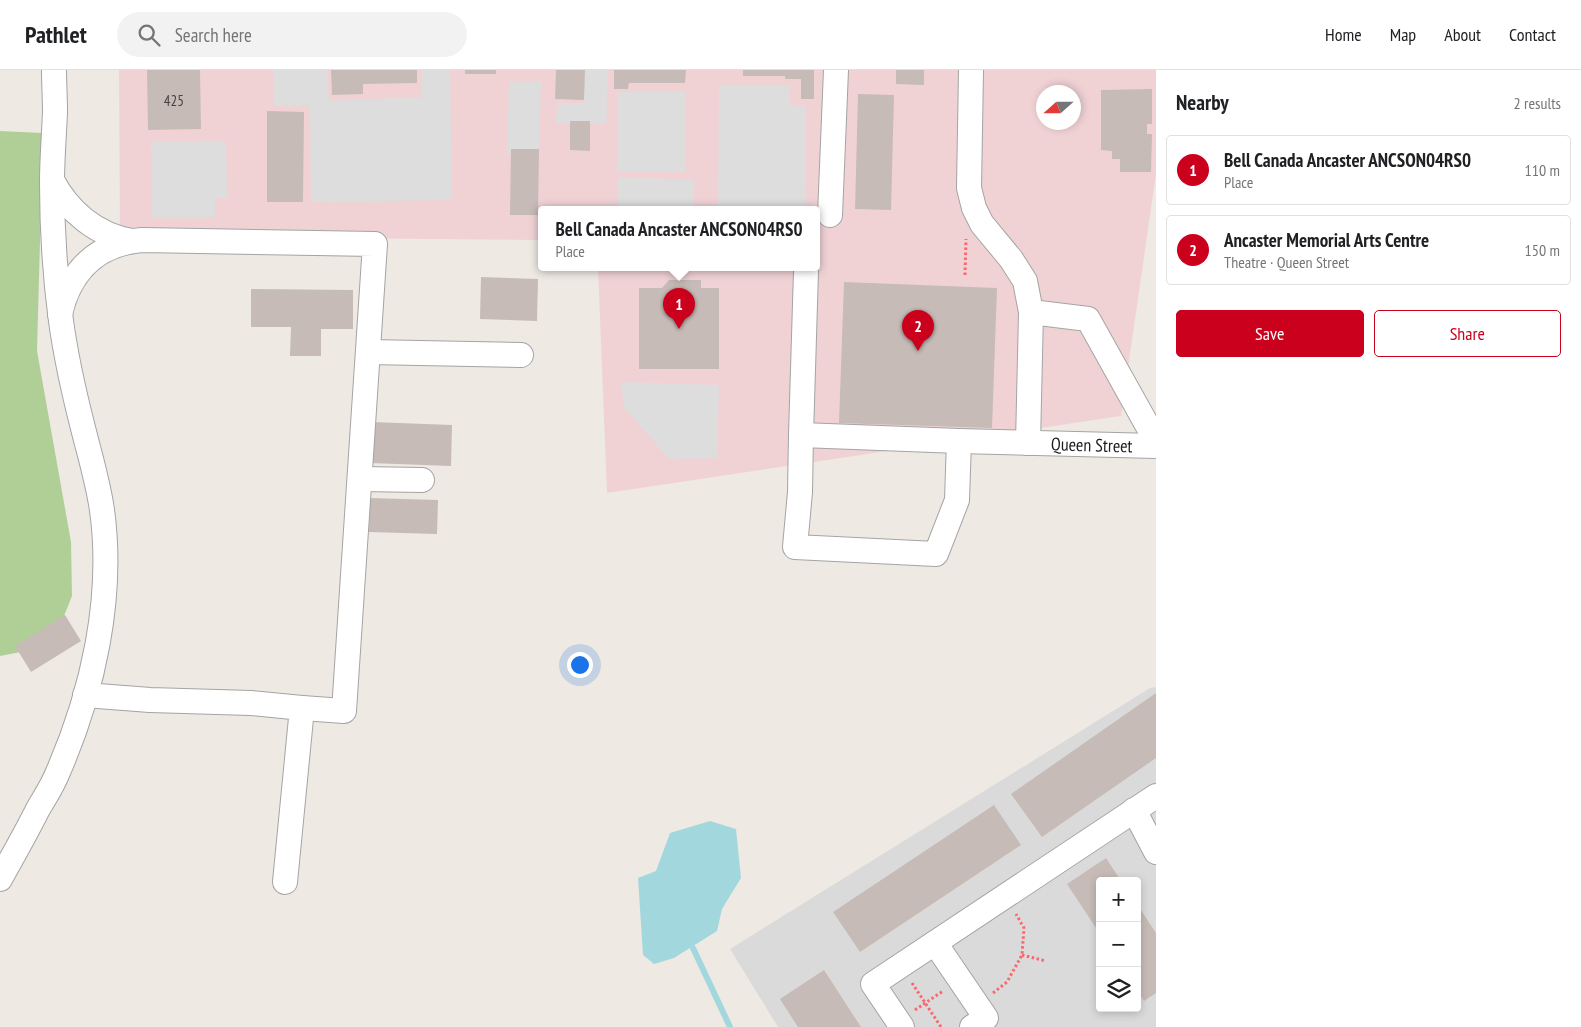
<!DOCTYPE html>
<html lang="en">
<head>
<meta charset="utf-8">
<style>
  :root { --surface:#fff; --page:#f2f2f2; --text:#202124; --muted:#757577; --line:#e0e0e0; --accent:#cb001d }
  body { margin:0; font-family:"PT Sans Narrow",sans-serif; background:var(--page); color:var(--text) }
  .controls { position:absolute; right:15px; bottom:15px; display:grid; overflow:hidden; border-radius:5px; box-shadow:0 2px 8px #0003 }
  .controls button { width:45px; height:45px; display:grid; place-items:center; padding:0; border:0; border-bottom:1px solid var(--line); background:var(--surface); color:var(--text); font:25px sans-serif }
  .compass { position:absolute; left:1036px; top:15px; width:45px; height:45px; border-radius:50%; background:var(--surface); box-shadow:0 2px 8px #0003; rotate:249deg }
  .you { position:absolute; left:579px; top:594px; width:18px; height:18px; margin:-12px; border:4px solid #fff; border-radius:50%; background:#1a73e8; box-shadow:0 0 0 8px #1a73e833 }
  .badge { display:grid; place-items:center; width:32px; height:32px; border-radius:50%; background:var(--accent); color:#fff; font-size:16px; font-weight:700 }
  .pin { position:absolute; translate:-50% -41px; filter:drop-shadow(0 1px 2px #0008) }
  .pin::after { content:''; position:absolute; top:26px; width:18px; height:15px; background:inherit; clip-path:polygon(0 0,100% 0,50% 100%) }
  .popup { position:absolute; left:538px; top:136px; width:282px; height:65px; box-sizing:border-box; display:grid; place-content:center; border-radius:5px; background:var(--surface); filter:drop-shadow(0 1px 4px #0005); font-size:16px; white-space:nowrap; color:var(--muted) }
  .popup b { font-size:19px; color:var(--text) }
  .popup::after { content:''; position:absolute; left:50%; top:100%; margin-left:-10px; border:10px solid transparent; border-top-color:var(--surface) }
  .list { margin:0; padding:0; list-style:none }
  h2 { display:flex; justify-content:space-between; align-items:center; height:65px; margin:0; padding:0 20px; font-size:21px }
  h2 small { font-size:16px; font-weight:400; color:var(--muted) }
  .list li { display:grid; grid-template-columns:32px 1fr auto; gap:15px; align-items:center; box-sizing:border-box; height:70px; margin:0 10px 10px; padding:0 10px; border:1px solid var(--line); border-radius:5px }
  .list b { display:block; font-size:19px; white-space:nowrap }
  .list p { margin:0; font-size:16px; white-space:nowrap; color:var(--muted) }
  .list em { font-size:16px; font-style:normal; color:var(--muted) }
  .actions { display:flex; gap:10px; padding:15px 20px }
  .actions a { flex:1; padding:11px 0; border:1px solid var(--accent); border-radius:5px; text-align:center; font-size:18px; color:var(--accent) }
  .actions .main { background:var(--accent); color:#fff }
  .icon { flex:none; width:28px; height:28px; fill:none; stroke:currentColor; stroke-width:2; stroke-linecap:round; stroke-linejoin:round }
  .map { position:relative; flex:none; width:1156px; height:957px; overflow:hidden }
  header { display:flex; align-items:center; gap:30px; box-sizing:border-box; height:70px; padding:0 25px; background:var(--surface); border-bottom:1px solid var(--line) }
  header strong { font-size:24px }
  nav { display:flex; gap:28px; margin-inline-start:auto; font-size:18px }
  .search { width:350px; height:45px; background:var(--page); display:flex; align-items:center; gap:12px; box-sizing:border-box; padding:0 18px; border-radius:28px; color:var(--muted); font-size:19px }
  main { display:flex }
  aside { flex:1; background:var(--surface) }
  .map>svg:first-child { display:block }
</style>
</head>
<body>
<header>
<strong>Pathlet</strong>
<div class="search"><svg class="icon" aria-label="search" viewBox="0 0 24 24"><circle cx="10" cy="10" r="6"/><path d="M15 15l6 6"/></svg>Search here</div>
<nav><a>Home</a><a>Map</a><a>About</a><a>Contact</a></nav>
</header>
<main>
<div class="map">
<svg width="1156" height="957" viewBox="0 0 1156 957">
  <rect width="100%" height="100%" fill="#efe9e3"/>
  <path fill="#dbdada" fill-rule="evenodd" d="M1156,617V957H778L730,879L1150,618ZM1100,811H1137V938H1100Z"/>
  <path fill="#f0d2d5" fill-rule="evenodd" d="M119,0H1156V104L1121,346L607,423L598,198H816V140H542L541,170L120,166ZM1044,22H1074V52H1044Z"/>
  <path fill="#afcf97" d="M0,61L43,63L37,281L71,472L72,526L58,561L31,580L0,586Z"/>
  <path fill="#ddd" d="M273,0H327L329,31L422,27L421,0H450L452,130L311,132L310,35L273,36Z
    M584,0H608L606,54L556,53L557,33H583Z
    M509,11H541L539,85L507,84Z
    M719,16H789L790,35H806L805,140H718Z
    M617,22H685V101H618Z
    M151,71H226L227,128H215V147H152Z
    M618,107L694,110V140H617Z
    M621,312L719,315L717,388L669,389L624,337Z"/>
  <path fill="#a2d8dd" d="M710,751L736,759L741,808L722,839L717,861L674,888L654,894L643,885L638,808L656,801L670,763Z"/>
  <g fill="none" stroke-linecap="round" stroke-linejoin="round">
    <path stroke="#a2d8dd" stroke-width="6" d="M693,878L730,957"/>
  </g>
  <path fill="#c6bbb6" d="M147,0H200L201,59L148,60Z
    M331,0H417V13L363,14V24L332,25Z
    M465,0H496V4H465Z
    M556,0H585L584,30L555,29Z
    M614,0H686L685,13H629L628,19H614Z
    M743,0H814V29H801V9H785V6H743Z
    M896,0H924V15L896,14Z
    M1152,19V54H1147V64H1152L1151,102H1120V89H1112V81L1101,80V20Z
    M858,24L894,25L891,140L855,139Z
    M267,41L304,42L303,132H267Z
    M570,51H590V81L570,80Z
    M511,79H539L538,145H510Z
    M481,207L538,209L537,251L480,249Z
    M669,210H701V218H719V299H639V218H662Z
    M844,212L997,218L992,358L839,353Z
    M251,219L353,220V259H321V286H290L291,257H251Z
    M371,352L452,355L451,396L370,393Z
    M370,428L438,430L437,464L369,462Z
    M65,545L81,571L31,602L15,576Z
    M1156,623V688L1042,767L1011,724Z
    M994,735L1021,775L860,882L833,842Z
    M1106,788L1121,811H1100V864L1067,814Z
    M1137,834L1156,863V923L1144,931L1137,920Z
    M824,900L861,957H798L780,929Z"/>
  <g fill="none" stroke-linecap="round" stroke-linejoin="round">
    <defs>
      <g id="minor">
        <path d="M971,0L969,118L974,138L982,154L1011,189L1025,211L1031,242L1028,373"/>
        <path d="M52,110C68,141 96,165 132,171"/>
        <path d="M830,145L836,0"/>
        <path id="s1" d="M806,201L801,365L959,371L1156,376"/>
        <path d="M1031,242L1088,249L1156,371"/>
        <path d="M60,244C70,200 97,174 142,170L375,174L344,641L302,638"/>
        <path d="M368,282L521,285"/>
        <path d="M801,365L800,422L795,477L936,484L957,430L959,371"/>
        <path d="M361,409L422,410"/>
        <path d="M85,625L150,630L251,633L302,638L285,812"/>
        <path d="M1134,740L1156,782"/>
        <path d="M0,809C13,786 26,763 38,739C45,727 53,715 58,702C93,622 114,527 102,440C98,412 90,386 83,358C74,323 66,287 61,251C55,206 52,159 52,113C52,89 54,66 55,42C55,28 54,14 54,0"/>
        <path d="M935,873L986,948L972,957"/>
        <path d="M902,957L873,914L1156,726"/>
      </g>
    </defs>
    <use href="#minor" stroke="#a4a4a4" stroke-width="26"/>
    <path stroke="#fb676d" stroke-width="3" stroke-dasharray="2.5 2.5" stroke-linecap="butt" d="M965,205L966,169
      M1022,885L1046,891
      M912,913L941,957
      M993,923L1007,912L1022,885L1024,858L1016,844
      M915,940L943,921"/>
    <use href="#minor" stroke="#fff" stroke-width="24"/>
  </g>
  <g text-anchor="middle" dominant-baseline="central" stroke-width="4" stroke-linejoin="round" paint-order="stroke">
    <g font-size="15" fill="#474443">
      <text x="174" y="30">425</text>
    </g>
    <g font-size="18" fill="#1d1d1d" stroke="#fff">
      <text stroke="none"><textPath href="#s1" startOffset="455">Queen Street</textPath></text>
    </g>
  </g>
</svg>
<div class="controls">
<button>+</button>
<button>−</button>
<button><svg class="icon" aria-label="layers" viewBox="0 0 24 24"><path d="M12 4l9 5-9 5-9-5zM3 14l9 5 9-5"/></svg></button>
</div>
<svg class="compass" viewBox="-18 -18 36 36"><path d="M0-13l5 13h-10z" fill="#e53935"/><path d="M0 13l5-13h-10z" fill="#757577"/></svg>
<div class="you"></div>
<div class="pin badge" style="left:679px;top:259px">1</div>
<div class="popup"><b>Bell Canada Ancaster ANCSON04RS0</b>Place</div>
<div class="pin badge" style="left:918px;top:281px">2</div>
</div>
<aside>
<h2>Nearby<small>2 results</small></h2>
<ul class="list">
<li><span class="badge">1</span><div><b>Bell Canada Ancaster ANCSON04RS0</b><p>Place</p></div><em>110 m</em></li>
<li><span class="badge">2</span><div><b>Ancaster Memorial Arts Centre</b><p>Theatre · Queen Street</p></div><em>150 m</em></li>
</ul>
<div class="actions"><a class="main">Save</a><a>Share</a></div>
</aside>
</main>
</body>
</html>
